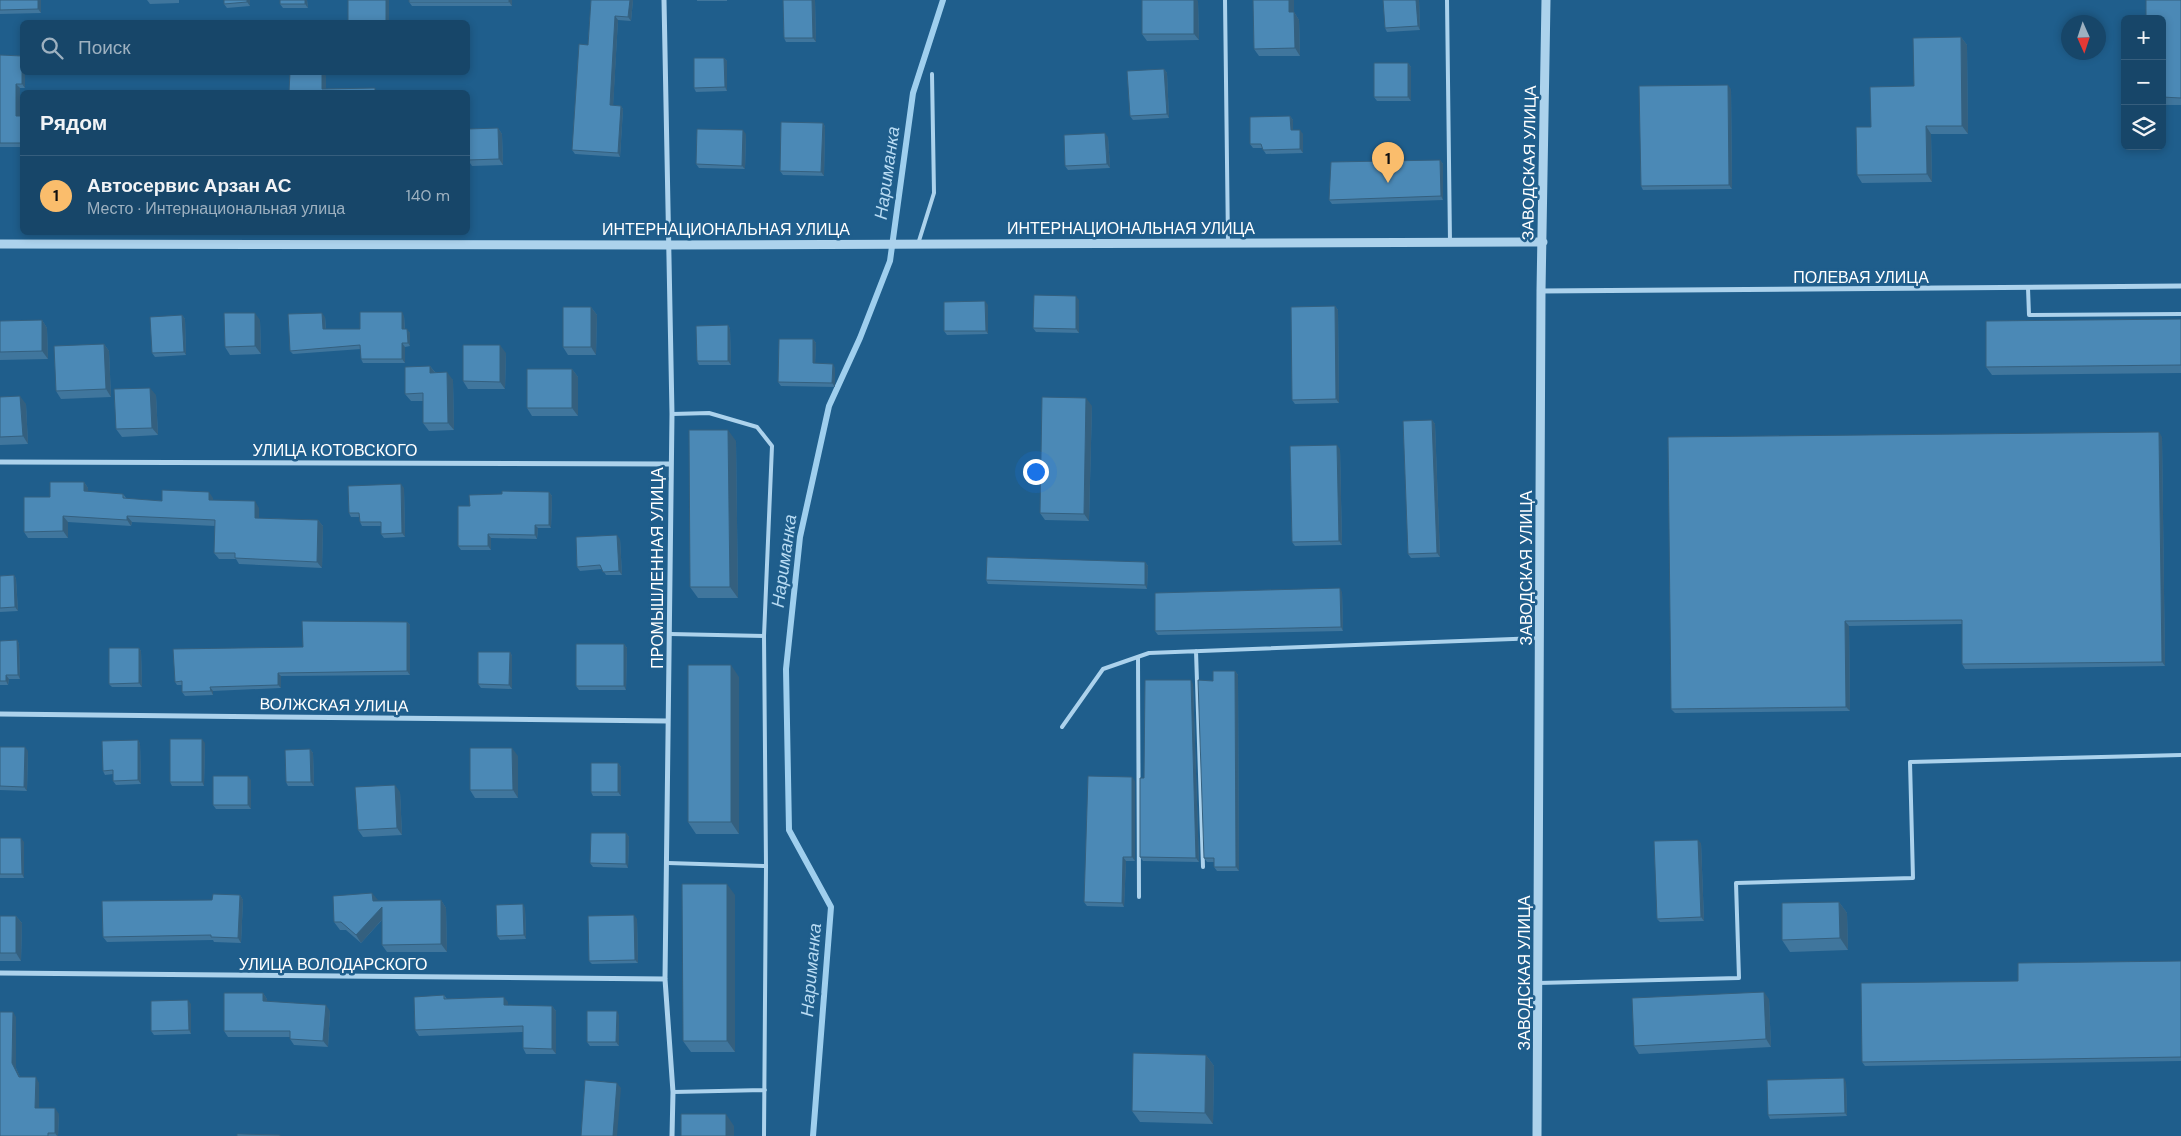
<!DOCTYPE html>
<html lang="ru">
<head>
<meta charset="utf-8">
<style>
  :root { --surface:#174669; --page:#245071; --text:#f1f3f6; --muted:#9eb1c0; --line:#365e7d; --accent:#fabd6c }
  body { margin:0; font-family:"DM Sans",sans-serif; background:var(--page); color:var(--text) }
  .controls { position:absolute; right:15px; top:15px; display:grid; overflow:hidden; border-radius:8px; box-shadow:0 2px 8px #0003 }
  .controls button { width:45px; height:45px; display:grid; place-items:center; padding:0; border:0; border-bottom:1px solid var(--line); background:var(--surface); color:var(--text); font:25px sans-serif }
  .compass { position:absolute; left:2061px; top:15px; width:45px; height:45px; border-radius:50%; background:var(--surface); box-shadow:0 2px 8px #0003; rotate:177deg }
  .you { position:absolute; left:1035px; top:471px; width:18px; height:18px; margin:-12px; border:4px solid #fff; border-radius:50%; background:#1a73e8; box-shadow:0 0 0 8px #1a73e833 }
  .badge { display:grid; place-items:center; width:32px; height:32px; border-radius:50%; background:var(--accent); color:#111; font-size:16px; font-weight:700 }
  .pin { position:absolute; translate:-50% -41px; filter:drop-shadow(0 1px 2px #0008) }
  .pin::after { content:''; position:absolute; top:26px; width:18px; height:15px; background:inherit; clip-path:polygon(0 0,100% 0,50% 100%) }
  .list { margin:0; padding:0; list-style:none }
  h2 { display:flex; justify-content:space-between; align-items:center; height:65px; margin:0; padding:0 20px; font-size:21px }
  h2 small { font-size:16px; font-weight:400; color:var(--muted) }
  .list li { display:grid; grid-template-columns:32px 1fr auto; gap:15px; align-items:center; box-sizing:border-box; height:80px; padding:0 20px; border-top:1px solid var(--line) }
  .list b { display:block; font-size:19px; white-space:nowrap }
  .list p { margin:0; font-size:16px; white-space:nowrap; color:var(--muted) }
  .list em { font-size:16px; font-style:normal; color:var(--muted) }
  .icon { flex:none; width:28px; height:28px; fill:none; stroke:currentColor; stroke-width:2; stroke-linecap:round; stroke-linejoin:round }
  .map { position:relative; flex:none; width:2181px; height:1136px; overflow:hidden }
  .search { position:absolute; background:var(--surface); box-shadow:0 2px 8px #0003; left:20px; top:20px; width:450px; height:55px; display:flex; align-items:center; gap:12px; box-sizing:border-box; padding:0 18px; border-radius:8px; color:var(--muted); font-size:19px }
  .panel { position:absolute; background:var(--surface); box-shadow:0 2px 8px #0003; left:20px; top:90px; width:450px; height:145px; border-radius:8px }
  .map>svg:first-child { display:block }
</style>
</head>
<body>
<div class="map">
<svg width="2181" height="1136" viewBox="0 0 2181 1136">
  <rect width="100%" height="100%" fill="#1f5e8c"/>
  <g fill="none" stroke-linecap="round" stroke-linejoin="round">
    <path stroke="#9fcfee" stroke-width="6" d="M813,1136L831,907L789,830L786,669L800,537L829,406L860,338L890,261L913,93L943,0"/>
    <path stroke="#acd2ec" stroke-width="4" d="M1225,0L1228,243
      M1447,0L1450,242
      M918,244L934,193L932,74
      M2028,288L2029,315L2181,314
      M672,414L709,413L757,427L772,446L764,636L766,866L764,1136
      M670,634L764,636
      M1196,651L1203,867
      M1138,657L1139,897
      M1062,727L1103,669L1149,653L1538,638
      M668,863L766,866
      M1538,983L1739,978L1736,883L1913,878L1910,762L2181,755
      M673,1092L765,1090"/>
    <path stroke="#acd2ec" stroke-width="5" d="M664,0L672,414L665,979L673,1092L672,1136
      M1541,291L2181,286
      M0,462L670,464
      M0,714L668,721
      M0,973L665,979"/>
    <path stroke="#acd2ec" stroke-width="9" d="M0,244L667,245L1543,242
      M1537,1136L1541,291L1546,0"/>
  </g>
  <path fill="#40769d" d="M0,0H41V13L0,14Z
    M147,0H179V3L150,4Z
    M250,0V6L227,8L224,4Z
    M280,0H307L308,8H283L280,4Z
    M512,0V6H412L409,2Z
    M591,0H633L631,21L618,20L613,105L621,106L623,109L620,157L575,154L572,150L588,45Z
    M697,0H727V1H697Z
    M783,0H815L816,42H786L784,38Z
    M1253,0H1294V12L1299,20L1300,56H1259L1254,49Z
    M1419,0L1420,30L1387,32L1385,28Z
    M2181,0V105H2162V19Z
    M1198,1L1199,40L1147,41L1142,34Z
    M1961,37L1967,45L1968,134H1931L1932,182L1862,183L1857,175L1871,127L1914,86Z
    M0,55L22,56L25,88H20V116H22V147H0Z
    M724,58L727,61V91L696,92L694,88Z
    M1408,63L1411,67V101H1377L1374,97Z
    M1164,69L1167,73L1169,118L1133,120L1130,116Z
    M1731,89L1732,189L1643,190L1641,186Z
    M1290,116L1293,120V130L1303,134V153L1266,154L1262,148H1253L1250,144Z
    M823,123L825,127L824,176L783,175L780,171Z
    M498,128L502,134L503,165L472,166L468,160Z
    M746,134L745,169L699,168L696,164Z
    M1108,137L1110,168L1068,170L1065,166Z
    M1440,160L1443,164V200L1332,204L1329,200Z
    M1079,300V333L1036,332L1033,328Z
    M988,305V334L947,335L944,331Z
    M1335,306L1338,310L1339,403L1295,404L1292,400Z
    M591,307L597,315L596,355H568L563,347Z
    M182,315L185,319L186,355L155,357L152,353Z
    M404,316L405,329L410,333V346L405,347V363H363L361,359V349L293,354L290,351L325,317L326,329H360Z
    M2181,319V373L1992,375L1986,367Z
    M42,320L47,328L48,359L0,360V321Z
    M260,320L261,354L230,355L225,347Z
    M728,325L730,329L731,365H699L697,361Z
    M813,339L816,343L815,363L835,368V387L781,386L778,382Z
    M104,344L109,351L111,397L61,399L56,391Z
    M506,353L505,389H468L463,381Z
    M430,366L435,372L453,380L454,430L429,431L423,423V401H411L405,394Z
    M572,369L578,377V416H532L527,408Z
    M156,395L158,435L122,437L116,429Z
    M0,397L26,404L28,444L0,445Z
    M1092,406L1089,521L1045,520L1040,513Z
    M1432,420L1435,424L1440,557L1411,558L1408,554Z
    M2162,437L2165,666L1965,669L1962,664V624L1849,626L1850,711L1675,713L1671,709Z
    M736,441L738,598H698L690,587Z
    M1340,449L1342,545L1295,546L1292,542Z
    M84,482L88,488V492L123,494L127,499L162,501L213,498V500L259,508V518L318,520L323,526L322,568L239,564L236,559H219L214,553L215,526L132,522L131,526L68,522V538H28L24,532L50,497Z
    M404,488L405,537L384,538L381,534V526H362L360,522L359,517H351L349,513Z
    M549,492L552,496L551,528H538L537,539L491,538V550H461L458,546L470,506L502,494Z
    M620,539L622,575H606L602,569L580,571L577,567Z
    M1145,562L1148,566L1147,589L988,584L986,580Z
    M14,575L16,579L18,611L0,612V576Z
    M1342,592L1343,631L1158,635L1155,631Z
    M407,622L410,625V675L281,676V688L213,691V695L185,696L182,692V685H177L175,682L303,647Z
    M17,640L19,644L20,679H9L8,685H0V641Z
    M624,644L627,648L626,690H579L576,686Z
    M139,648L141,651L142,687H112L109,684Z
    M510,652L512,656V689L481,688L478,684Z
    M1235,671L1238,675L1239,871H1217L1214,867V862H1207L1204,858L1213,681Z
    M739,677V834H696L688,822Z
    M1193,684L1199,862L1143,861L1140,857L1144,778Z
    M138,740L140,744L141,784L116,785L113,781V774L105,775L103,771Z
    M205,743L204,786H172L170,782Z
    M0,747L28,751L27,791L0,790Z
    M310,749L313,753L314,786H288L286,782Z
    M518,756V798H475L470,790Z
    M618,763L621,767V796H593L591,792Z
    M251,780V809H216L213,805Z
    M1135,781V861H1126L1124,907L1087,906L1084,902Z
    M400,792L402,835L363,837L358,830Z
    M626,833L629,837L628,868L593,867L590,863Z
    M0,838L24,842V878H0Z
    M1701,843L1704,921L1660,922L1657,919Z
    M240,895L243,900L241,943L214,942L213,940L107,942L103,937L212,900Z
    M735,895V1052H691L683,1041Z
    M441,900L446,908L447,952H387L382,945V920L361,943L346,930H340L334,922L378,901Z
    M1839,902L1847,913L1848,950L1790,952L1782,940Z
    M525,908L526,939L500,940L497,936Z
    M0,916H16L22,923L21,961H0Z
    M637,919L638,963L592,964L589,961Z
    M2181,961V1061L1865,1066L1862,1062L2018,981Z
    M263,993L267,999V1001L330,1011L328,1047L294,1045L290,1039V1037H228L224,1031Z
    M444,995L447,999L508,1002V1006H552L556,1011V1054H526L523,1048V1032L419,1036L415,1030Z
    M1769,999L1771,1047L1639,1054L1634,1046Z
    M191,1004V1034L154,1035L151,1031Z
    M619,1015V1046H590L587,1042Z
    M16,1017V1068L20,1077L39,1083V1108L59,1114L58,1136H0Z
    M1206,1055L1214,1066L1213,1124L1140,1122L1132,1111Z
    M1846,1082L1847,1116L1770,1119L1768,1115Z"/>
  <path fill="#34607f" d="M38,0H41V13L38,9Z
    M247,0H250V6L247,2Z
    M305,0H307L308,8L305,4Z
    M386,0H389V22H386Z
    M509,0H512V6L509,2Z
    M630,0H633L631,21L628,17Z
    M812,0H815L816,42L813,38Z
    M1194,0H1197L1198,1L1199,40L1194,34Z
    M1289,0H1294V12L1299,20L1300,56L1295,48L1289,12Z
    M1416,0H1419L1420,30L1418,26Z
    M615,16L618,20L613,109L610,105Z
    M1961,37L1967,45L1968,134L1962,126Z
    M22,56V72H25V88L22,84Z
    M724,58L727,61V91L725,87Z
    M1408,63L1411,67V101L1408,97Z
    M1164,69L1167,73L1169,118L1167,114Z
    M322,72H324L326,76V92L322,89Z
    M16,84L20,88V121L16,116Z
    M1728,85L1731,89L1732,189L1729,185Z
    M621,106L623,109L620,157L618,153Z
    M1290,116L1293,120V134L1291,130Z
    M823,123L825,127L824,176L821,172Z
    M1926,126L1931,134L1932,182L1927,174Z
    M498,128L502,134L503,165L499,159Z
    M743,130L746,134L745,169L742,166Z
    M1300,130L1303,134V153L1300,149Z
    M1105,133L1108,137L1110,168L1107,164Z
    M1440,160L1443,164V200L1441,196Z
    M1076,296L1079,300V333L1076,329Z
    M985,301L988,305V334L986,331Z
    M1335,306L1338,310L1339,403L1336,399Z
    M591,307L597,315L596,355L591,347Z
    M402,312L404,316L405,333L402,329Z
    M255,313L260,320L261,354L255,346Z
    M322,313L325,317L326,333L323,329Z
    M182,315L185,319L186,355L184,352Z
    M42,320L47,328L48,359L42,351Z
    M728,325L730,329L731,365L728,361Z
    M407,329L410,333V346L408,343Z
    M813,339L816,343L815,367L813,363Z
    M402,343L405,347V363L402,359Z
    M104,344L109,351L111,397L106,389Z
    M500,345L506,353L505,389L500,382Z
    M833,364L835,368V387L832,383Z
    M430,366L436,374L430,373Z
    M572,369L578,377V416L572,408Z
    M447,372L453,380L454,430L448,423Z
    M150,388L156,395L158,435L152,428Z
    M20,396L26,404L28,444L23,436Z
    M1086,398L1092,406L1089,521L1084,514Z
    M1432,420L1435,424L1440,557L1437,553Z
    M728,430L736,441L738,598L730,587Z
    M2159,432L2162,437L2165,666L2162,662Z
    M1337,445L1340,449L1342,545L1339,541Z
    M84,482L88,488V498L84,491Z
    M401,484L404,488L405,537L402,533Z
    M209,492L213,498V506L209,500Z
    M549,492L552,496L551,528L549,525Z
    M255,501L259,508V524L255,518Z
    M63,516L68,522V538L63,531Z
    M127,516L132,522L131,526L127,520Z
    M318,520L323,526L322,568L317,562Z
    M535,525L538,528L537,539L535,535Z
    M488,534L491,538V550L488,546Z
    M617,535L620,539L622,575L619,571Z
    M1145,562L1148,566L1147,589L1145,585Z
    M14,575L16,579L18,611L15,607Z
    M1340,588L1342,592L1343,631L1341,627Z
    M1845,621L1849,626L1850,711L1846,707Z
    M407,622L410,625V675L407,671Z
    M17,640L19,644L20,679L18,675Z
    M624,644L627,648L626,690L624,686Z
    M139,648L141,651L142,687L139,683Z
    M510,652L512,656V689L509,685Z
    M731,665L739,677V834L731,822Z
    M1235,671L1238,675L1239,871L1236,867Z
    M278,673L281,676V688L278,685Z
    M6,675L9,679L8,685L6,681Z
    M1191,680L1193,684L1199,862L1196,858Z
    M210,687L213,691V695L211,691Z
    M202,739L205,743L204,786L202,782Z
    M138,740L140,744L141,784L138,780Z
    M25,747L28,751L27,791L24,787Z
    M512,748L518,756V798L513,790Z
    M310,749L313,753L314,786L311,782Z
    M618,763L621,767V796L618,792Z
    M248,776L251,780V809L248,805Z
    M1132,777L1135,781V861L1132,857Z
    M395,785L400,792L402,835L397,828Z
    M626,833L629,837L628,868L626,864Z
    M21,838L24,842V878L22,874Z
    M1698,840L1701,843L1704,921L1701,917Z
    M1123,857L1126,861L1124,907L1122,903Z
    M727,884L735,895V1052L727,1041Z
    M372,893L378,900L373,901Z
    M240,895L243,900L241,943L238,938Z
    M441,900L446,908L447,952L441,944Z
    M1839,902L1847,913L1848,950L1840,938Z
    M523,904L525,908L526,939L524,935Z
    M382,907L387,914L361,943L356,935Z
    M634,915L637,919L638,963L635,960Z
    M16,916L22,923L21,961L16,953Z
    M1764,992L1769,999L1771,1047L1766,1039Z
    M263,993L267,999V1007L263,1001Z
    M504,997L508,1002V1011L504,1005Z
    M188,1000L191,1004V1034L189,1030Z
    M326,1005L330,1011L328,1047L323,1041Z
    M552,1006L556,1011V1054L552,1049Z
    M617,1011L619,1015V1046L616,1042Z
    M13,1012L16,1017V1068L22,1082L19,1077L12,1063Z
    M1206,1055L1214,1066L1213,1124L1205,1113Z
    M36,1077L39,1083V1113L35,1108Z
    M1844,1078L1846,1082L1847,1116L1845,1113Z
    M617,1083L621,1088L617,1136H613Z
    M55,1108L59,1114L58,1136H57L55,1133Z
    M726,1114L734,1126V1136H726Z"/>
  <path fill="#4b89b6" stroke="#34607f" d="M0,0H38V9L0,10Z
    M224,0H247V2L224,4Z
    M280,0H305V4H280Z
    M348,0H386V22H348Z
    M409,0H509V2H409Z
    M591,0H630L628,17L615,16L610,105L621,106L618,153L572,150L579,44L588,45Z
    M783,0H812L813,38H784Z
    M1142,0H1194V34H1142Z
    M1253,0H1289V12H1294L1295,48L1254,49Z
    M1383,0H1416L1418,26L1385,28Z
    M2146,0H2181V98L2162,97V19H2146Z
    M1961,37L1962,126H1926L1927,174L1857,175L1856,127H1871L1870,87L1914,86L1913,38Z
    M0,55L22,56V84H16V116H22V143H0Z
    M694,58H724L725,87L694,88Z
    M1374,63H1408V97H1374Z
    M1164,69L1167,114L1130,116L1127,71Z
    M290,72H322V89L375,88V92H289Z
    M1728,85L1729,185L1641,186L1639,86Z
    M1290,116L1291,130H1300V149L1263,150L1261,144H1250V117Z
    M781,122L823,123L821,172L780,171Z
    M498,128L499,159L468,160V129Z
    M697,129L743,130L742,166L696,164Z
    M1105,133L1107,164L1065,166L1064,135Z
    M1440,160L1441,196L1329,200L1331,162Z
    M1034,295L1076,296V329L1033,328Z
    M985,301L986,331H944V302Z
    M1335,306L1336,399L1292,400L1291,307Z
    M563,307H591V347H563Z
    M360,312H402V329H407L408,343H402V359H361L360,345L290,351L288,314L322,313L323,329H360Z
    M224,313H255V346L225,347Z
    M182,315L184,352L152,353L150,317Z
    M2181,319V365L1986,367V321Z
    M42,320V351L0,352V321Z
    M728,325V361H697L696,326Z
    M779,339H813V363L833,364L832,383L778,382Z
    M104,344L106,389L56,391L54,346Z
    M463,345H500V382L463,381Z
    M430,366V373L447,372L448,423H423V393L405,394V367Z
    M527,369H572V408H527Z
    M150,388L152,428L116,429L114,389Z
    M20,396L23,436L0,437V397Z
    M1042,397L1086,398L1084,514L1040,513Z
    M1432,420L1437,553L1408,554L1403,421Z
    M689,430H728L730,587H690Z
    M2159,432L2162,662L1962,664V620L1845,621L1846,707L1671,709L1668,437Z
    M1337,445L1339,541L1292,542L1290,446Z
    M50,482H84V491L123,494V498L162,501V490L209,492V500L255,501V518L318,520L317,562L235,558V553H214L215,520L127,516V520L63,516V531L24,532V497H50Z
    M401,484L402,533L381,534V522H360L359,513H349L348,486Z
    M502,491L549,492V525H535V535L488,534V546H458V506H470L469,495L502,494Z
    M617,535L619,571L603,572L600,565L577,567L576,537Z
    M987,557L1145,562V585L986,580Z
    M14,575L15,607L0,608V576Z
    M1340,588L1341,627L1155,631V593Z
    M302,621L407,622V671L278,673V685L210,687L211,691L182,692V681L175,682L173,649L303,647Z
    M17,640L18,675H6V681H0V641Z
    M576,644H624V686H576Z
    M109,648H139V683L109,684Z
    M478,652H510L509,685L478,684Z
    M688,665H731V822H688Z
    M1213,671H1235L1236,867H1214V858H1204L1198,680L1213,681Z
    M1145,680H1191L1196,858L1140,857V778H1144Z
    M170,739H202V782H170Z
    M138,740V780L113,781V770L103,771L102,741Z
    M0,747H25L24,787L0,786Z
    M470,748H512L513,790H470Z
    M310,749L311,782H286L285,750Z
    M591,763H618V792H591Z
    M213,776H248V805H213Z
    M1088,776L1132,777V857H1123L1122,903L1084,902Z
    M395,785L397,828L358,830L355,787Z
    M591,833H626V864L590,863Z
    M0,838H21L22,874H0Z
    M1698,840L1701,917L1657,919L1654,841Z
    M682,884H727V1041H683Z
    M372,893L373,901L441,900V944L382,945V907L356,935L341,922H334L333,896Z
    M213,894L240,895L238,938L211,937V935L103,937L102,901L212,900Z
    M1839,902L1840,938L1782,940V903Z
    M523,904L524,935L497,936L496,905Z
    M634,915L635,960L589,961L588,916Z
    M0,916H16V953H0Z
    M2181,961V1057L1862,1062L1861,983L2018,981V963Z
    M1764,992L1766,1039L1634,1046L1632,998Z
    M224,993H263V1001L326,1005L323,1041L290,1039V1031H224Z
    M444,995V999L504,997V1005L552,1006V1049L523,1048V1026L415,1030L414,997Z
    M188,1000L189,1030L151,1031V1001Z
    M587,1011H617L616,1042H587Z
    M0,1012H13L12,1063L19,1077H36L35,1108H55V1133H48V1136H0Z
    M1133,1053L1206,1055L1205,1113L1132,1111Z
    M1844,1078L1845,1113L1768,1115L1767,1080Z
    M585,1080L617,1083L613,1136H581Z
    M681,1114H726V1136H681Z
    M237,1134L280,1135V1136H237Z"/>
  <g text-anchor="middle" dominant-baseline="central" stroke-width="5" stroke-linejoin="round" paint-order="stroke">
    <g font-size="16" fill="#fff" stroke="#1f5e8c">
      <text transform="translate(1529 163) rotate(-89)">ЗАВОДСКАЯ УЛИЦА</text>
      <text x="1131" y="228">ИНТЕРНАЦИОНАЛЬНАЯ УЛИЦА</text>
      <text x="726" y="229">ИНТЕРНАЦИОНАЛЬНАЯ УЛИЦА</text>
      <text x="1861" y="277">ПОЛЕВАЯ УЛИЦА</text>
      <text x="335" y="450">УЛИЦА КОТОВСКОГО</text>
      <text transform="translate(657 568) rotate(-90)">ПРОМЫШЛЕННАЯ УЛИЦА</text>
      <text transform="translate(1526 568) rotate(-90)">ЗАВОДСКАЯ УЛИЦА</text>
      <text transform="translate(334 705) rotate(1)">ВОЛЖСКАЯ УЛИЦА</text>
      <text x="333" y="964">УЛИЦА ВОЛОДАРСКОГО</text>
      <text transform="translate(1524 973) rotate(-90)">ЗАВОДСКАЯ УЛИЦА</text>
    </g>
    <g font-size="18" font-style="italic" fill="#b8dbf3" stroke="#1f5e8c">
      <text transform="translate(887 173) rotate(-82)">Нариманка</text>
      <text transform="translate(784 561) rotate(-82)">Нариманка</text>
      <text transform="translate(811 970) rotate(-85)">Нариманка</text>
    </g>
  </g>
</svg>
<div class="controls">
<button>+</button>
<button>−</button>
<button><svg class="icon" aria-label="layers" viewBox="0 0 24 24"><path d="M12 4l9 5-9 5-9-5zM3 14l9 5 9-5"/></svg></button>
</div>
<svg class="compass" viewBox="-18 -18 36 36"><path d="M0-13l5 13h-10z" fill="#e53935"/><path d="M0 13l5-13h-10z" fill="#9eb1c0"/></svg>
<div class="you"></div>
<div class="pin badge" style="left:1388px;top:183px">1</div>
<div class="search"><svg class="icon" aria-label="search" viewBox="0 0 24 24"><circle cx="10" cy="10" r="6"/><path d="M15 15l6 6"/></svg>Поиск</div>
<section class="panel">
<h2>Рядом<small></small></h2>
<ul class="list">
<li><span class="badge">1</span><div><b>Автосервис Арзан АС</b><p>Место · Интернациональная улица</p></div><em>140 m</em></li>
</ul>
</section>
</div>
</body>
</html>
